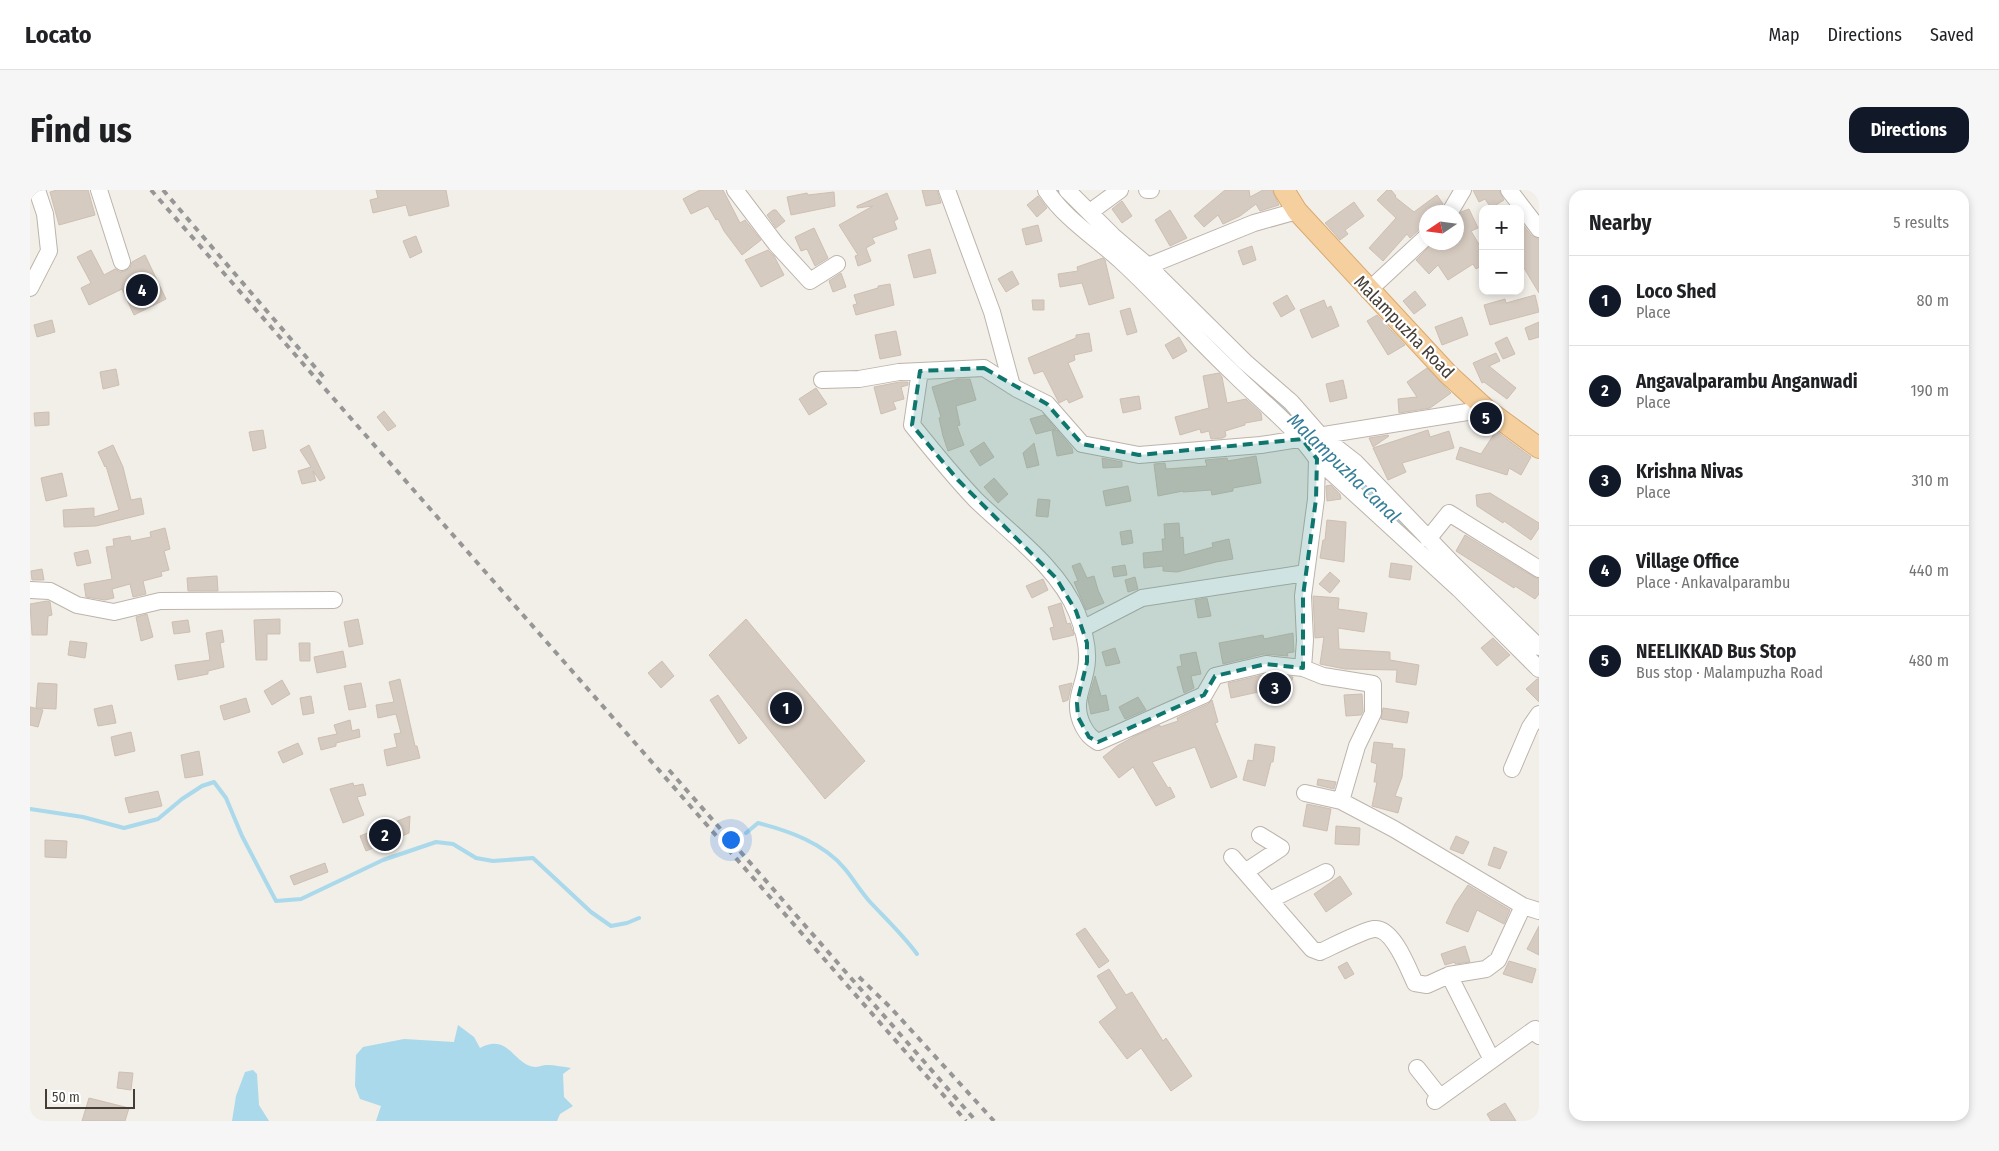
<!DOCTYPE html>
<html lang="en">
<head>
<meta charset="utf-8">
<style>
  :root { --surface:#fff; --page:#f6f6f6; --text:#202124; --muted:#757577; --line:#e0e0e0; --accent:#111827 }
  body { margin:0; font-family:"Fira Sans Condensed",sans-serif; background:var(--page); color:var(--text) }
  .controls { position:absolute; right:15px; top:15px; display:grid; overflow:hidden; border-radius:10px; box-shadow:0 2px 8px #0003 }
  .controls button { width:45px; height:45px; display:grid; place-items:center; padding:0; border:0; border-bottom:1px solid var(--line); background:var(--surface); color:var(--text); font:25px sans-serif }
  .compass { position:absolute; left:1389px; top:15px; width:45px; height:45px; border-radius:50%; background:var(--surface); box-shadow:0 2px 8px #0003; rotate:257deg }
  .scale { position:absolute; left:15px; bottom:12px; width:90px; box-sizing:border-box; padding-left:5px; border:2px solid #453e37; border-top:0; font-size:14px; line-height:18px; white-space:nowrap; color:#453e37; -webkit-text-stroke:4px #fff; paint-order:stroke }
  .you { position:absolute; left:700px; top:649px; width:18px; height:18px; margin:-12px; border:4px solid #fff; border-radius:50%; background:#1a73e8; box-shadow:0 0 0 8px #1a73e833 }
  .badge { display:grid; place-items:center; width:32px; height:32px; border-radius:50%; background:var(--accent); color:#fff; font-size:16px; font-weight:700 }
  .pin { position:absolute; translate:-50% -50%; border:2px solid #fff; box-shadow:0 1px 5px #0006 }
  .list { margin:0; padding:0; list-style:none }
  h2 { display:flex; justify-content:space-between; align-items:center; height:65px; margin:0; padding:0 20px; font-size:21px }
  h2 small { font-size:16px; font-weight:400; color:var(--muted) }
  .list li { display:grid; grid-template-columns:32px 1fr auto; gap:15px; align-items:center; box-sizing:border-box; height:90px; padding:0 20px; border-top:1px solid var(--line) }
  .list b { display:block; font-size:19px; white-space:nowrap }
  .list p { margin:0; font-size:16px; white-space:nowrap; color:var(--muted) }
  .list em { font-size:16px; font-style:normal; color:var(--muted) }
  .map { position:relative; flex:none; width:1509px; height:931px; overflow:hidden; border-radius:15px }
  header { display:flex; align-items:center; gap:30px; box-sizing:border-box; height:70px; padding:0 25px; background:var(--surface); border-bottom:1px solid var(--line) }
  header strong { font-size:24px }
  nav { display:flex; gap:28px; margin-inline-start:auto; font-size:18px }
  .intro { display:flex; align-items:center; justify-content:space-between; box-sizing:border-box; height:120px; padding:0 30px }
  h1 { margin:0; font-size:35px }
  .button { padding:12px 22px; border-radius:15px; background:var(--accent); color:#fff; font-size:18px; font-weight:700 }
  main { display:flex; gap:30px; padding:0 30px }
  aside { flex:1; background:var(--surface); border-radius:15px; box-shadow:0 2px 8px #0003 }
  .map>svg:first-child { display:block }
</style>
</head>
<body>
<header>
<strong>Locato</strong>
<nav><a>Map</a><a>Directions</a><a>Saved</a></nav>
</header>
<div class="intro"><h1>Find us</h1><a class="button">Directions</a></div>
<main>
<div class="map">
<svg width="1509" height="931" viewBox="0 0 1509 931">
  <rect width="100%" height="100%" fill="#f2eee8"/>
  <path fill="#a9d9ea" d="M428,835L444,847L450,858C479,842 483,875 505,877C509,877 513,875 517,875C525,875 534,877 541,878L533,884L534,907L543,916L530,924L527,931H346L351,916L330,909L325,896L326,865L333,857L374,849L424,852Z
    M223,880L227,884L229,915L239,931H202L206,906L215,882Z"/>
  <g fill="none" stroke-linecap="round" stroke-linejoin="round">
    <path stroke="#a9d9ea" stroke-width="4" d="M0,619L53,627L94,638L128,629L152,609L172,596L184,592L196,608L212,646L246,711L271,709L353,670L406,652L423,654L446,668L463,671L503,668L561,722L581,736L597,733L609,728
      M716,643L728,633C759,641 794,653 815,679C824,690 831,702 841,713C857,730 873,745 887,764"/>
    <path stroke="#a9d9ea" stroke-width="12" d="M1028,0L1070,45
      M1215,182L1381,345"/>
  </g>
  <path fill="#d6cbc1" stroke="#cdbfb2" d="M27,0H58L65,25L29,35L20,2Z
    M346,0H416L419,16L379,26L376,15L343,23L340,10L348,8Z
    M670,0H693L710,33L715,30L731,50L712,65L694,41L688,29L686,30L678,16L661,24L653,9Z
    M892,0H907L911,13L896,16Z
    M1195,0H1219L1220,7L1233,0H1242L1249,15L1230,21L1226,14L1210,26L1193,34L1188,25L1174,37L1164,26Z
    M1357,0H1361L1366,6L1365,7L1384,22L1407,5L1413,14L1407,22H1396V37L1390,39L1380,48L1377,44L1353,71L1339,58L1366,28L1347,10Z
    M1443,0H1469L1474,10L1461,18L1455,9L1449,12Z
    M804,2L805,16L761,25L757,7L777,3L778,5Z
    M857,3L868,29L864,31L867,39L842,48L845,53L836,58L841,71L828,76L825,66L828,65L809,35L843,16L827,18V16Z
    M1008,6L1017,18L1007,27L997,15Z
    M1092,11L1102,26L1092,33L1082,19Z
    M1324,12L1334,26L1315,40L1318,44L1310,50L1295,33Z
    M1439,19L1448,38L1441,41L1453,61V75L1446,79L1443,74L1418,90L1408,75L1399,84L1386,70L1404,52H1425L1426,55V29L1431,22Z
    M743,20H746L755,31L746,38L737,25Z
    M1140,20L1157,48L1140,56L1125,30Z
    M1490,31L1501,45L1509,49V103L1494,78L1490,80Z
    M1008,35L1012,51L996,55L992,39Z
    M784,38L798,68L785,76L777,59L771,61L765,47Z
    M386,46L392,62L380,68L373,51Z
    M1222,56L1226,70L1213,75L1208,61Z
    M900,59L906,83L884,88L878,65Z
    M61,60L74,85L85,79L90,82L95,81L100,78L102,72L115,65L136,109L104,125L92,99L59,115L51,98L61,93L47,67Z
    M738,60L744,66L754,85L731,97L715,70Z
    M1073,68L1075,70L1084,108L1059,115L1052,93L1030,97L1028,84L1048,81L1047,77Z
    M982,81L989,94L976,102L968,89Z
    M811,83L816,97L803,102L799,91Z
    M860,94L864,115L826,125L823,115L827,114L824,105L848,98V96Z
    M1385,101L1396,115L1384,124L1373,111Z
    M1257,105L1265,119L1251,127L1243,113Z
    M1505,105L1509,122L1460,135L1454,115L1475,109L1476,113Z
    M1002,110H1014V120H1003Z
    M1294,110L1297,118L1301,116L1309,136L1282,148L1270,120Z
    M1100,118L1107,142L1097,145L1090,121Z
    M1347,125L1375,155L1358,165L1337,131Z
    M1432,127L1438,145L1412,155L1405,137Z
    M22,130L25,142L7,147L4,135Z
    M1509,132V147L1499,150L1495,138Z
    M866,141L871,165L850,169L845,145Z
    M1059,143L1062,161L1044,165L1045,170L1038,173L1053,207L1039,213L1037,209L1029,213L1013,181L1004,184L998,168L1046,148V145Z
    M1149,147L1157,161L1143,169L1135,155Z
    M1477,147L1485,164L1473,169L1465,153Z
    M1466,163L1470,171L1459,176L1486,198L1477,209L1454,192L1452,193L1443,173Z
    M1397,178L1421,203L1400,218L1369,223L1368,209L1387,207L1377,192Z
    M86,179L89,195L73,199L70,182Z
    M1189,183L1192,187L1197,213L1216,209L1231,223L1232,230L1215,233V235L1195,241L1196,246L1193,248L1181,249L1179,241L1171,243L1170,239L1150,245L1145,227L1179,218L1173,186Z
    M928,189H940L946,210L926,216L930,235L927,236L934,255L918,261L913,246L909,228L911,227L902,197Z
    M1313,190L1317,208L1300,212L1296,194Z
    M870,192H878V195L871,197L874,209L863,212L866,219L851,224L844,197Z
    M786,198L797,214L779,225L769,209Z
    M1109,206L1111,219L1093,223L1090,209Z
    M354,221L366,236L358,241L347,227Z
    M19,222V235L5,236L4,223Z
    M1014,225L1026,239L1006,244L1000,229Z
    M233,240L236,258L223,261L219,242Z
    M1027,240L1042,258L1043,263L1027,266L1022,241Z
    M1398,240L1400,247L1419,241L1424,258L1372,273L1376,282L1358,290L1343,258Z
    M1466,241L1501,267L1491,285L1479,278L1477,285L1426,269L1430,257L1451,264Z
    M1358,245L1359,246L1343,257L1339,248Z
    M954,252L964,267L950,276L940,261Z
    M1004,253L1009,275L997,278L993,263Z
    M83,255L93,277L101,310L111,308L114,324L66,336L34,337L33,320L64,318V327L89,320L76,276L75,277L68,262Z
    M279,255L295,288L290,291L283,281L286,291L272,294L268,281L281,277L270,260Z
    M1226,266L1231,293L1203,298V301L1182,305L1181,300L1153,302V301L1128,306L1124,274L1135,273L1136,279L1177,276L1175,270L1197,268L1198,271Z
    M1072,268L1092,272V277L1073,278Z
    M32,283L37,306L16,311L11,288Z
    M964,288L978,304L968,313L954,297Z
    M1301,295L1310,304L1311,309L1297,311L1296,296Z
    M1098,296L1101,311L1076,316L1073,301Z
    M1460,303L1509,333V338L1501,350L1474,331L1473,333L1447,316L1446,305Z
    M1008,309L1020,310L1018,327L1006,326Z
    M1297,330L1316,332L1314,372L1290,368L1293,350H1295Z
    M1149,333L1150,348L1153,347L1154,365L1183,357L1182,353L1199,349L1203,369L1186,372L1147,382L1133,381V376L1114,378L1113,363L1133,361L1132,349H1135L1134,334Z
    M135,338L140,359L134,361L139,380L131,382L132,386L113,391L116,404L103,407L100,394L82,399L84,408L75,410L56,407L54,394L82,389L76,357L84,356L83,349L100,346L101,351L121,347L120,342Z
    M1101,340L1103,353L1092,355L1090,342Z
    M1435,345L1504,387L1509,389V404L1505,409L1485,396L1484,398L1426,361Z
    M58,360L61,373L47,376L44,363Z
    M1050,373L1057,388L1064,386L1068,400L1074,413L1056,420L1044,392L1048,391L1042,376Z
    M1361,373L1382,376L1380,390L1359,387Z
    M1095,375L1097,385L1084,387L1082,377Z
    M12,379L14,390H2L1,381Z
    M1300,382L1310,391L1300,403L1289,394Z
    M187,386L188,401H158L157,388Z
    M1105,387L1108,399L1098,402L1095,390Z
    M1013,389L1018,400L1002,408L996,396Z
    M1283,406L1309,408L1308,419L1337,423L1334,442L1308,438L1309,459L1360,462V470L1389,475L1386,495L1366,492L1367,480L1315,479L1290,474L1294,447L1285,448Z
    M1177,408L1181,426L1168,428L1165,410Z
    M17,411L20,412L22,425L18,426L17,445H2L0,414Z
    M1031,413L1037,434L1040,433L1044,445L1023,450L1020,438L1024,437L1018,417Z
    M117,424L123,447L111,451L106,427Z
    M250,429V444H237V470H226L224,430Z
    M328,429L333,454L319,457L314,432Z
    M716,429L835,571L795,609L679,465Z
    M158,430L160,442L144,444L142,432Z
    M192,440L194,452L190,453L194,477L178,481V484L148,490L145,475L180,470L176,443Z
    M1263,443L1264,462L1257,463L1258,466L1234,464L1193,474L1189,453L1233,445L1234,449Z
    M1463,448L1480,465L1467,476L1451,458Z
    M40,451L57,453L55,468L38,465Z
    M269,453H280V471H270Z
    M1085,458L1090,473L1076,476L1072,462Z
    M313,461L316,477L287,483L284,467Z
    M1166,462L1171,484L1161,486L1164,498L1154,503L1147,477L1152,476L1150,465Z
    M632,471L644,486L631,498L618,483Z
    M1237,484L1263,487L1262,490L1250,507H1233V501L1201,508L1198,493Z
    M1065,486L1071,506L1076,505L1079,520L1061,524L1058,510Z
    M370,489L385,556H387L390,568L357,576L354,560L367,557L364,544L371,543L366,524L348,528L346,515L364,512L359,492Z
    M1507,489H1509V512L1496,499Z
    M252,490L260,504L242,515L234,501Z
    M8,493L27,494L26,519L6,518Z
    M331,493L336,517L319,520L314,496Z
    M1042,493L1038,510L1033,512L1029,496Z
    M1332,504L1333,521L1331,525L1316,526L1314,505Z
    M688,505L717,548L709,554L680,510Z
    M281,506L284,523L273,525L270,508Z
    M1108,507L1116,520L1095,529L1089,517Z
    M216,508L220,522L194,530L190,516Z
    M1182,510L1188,532L1185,533L1207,587L1181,598L1165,557L1122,572L1138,598L1140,597L1145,607L1126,616L1103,577L1089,588L1073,567L1087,556L1105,546L1130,535V537L1148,531L1147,528L1178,514Z
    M82,515L86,533L68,536L64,519Z
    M0,517L13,520L8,537L0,535Z
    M1353,518L1379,522L1377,533L1351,529Z
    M320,530L322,541L329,539L330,547L306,553V556L291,560L288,548L307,544L304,535Z
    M101,542L105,561L85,566L81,547Z
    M1344,552L1363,554L1362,558L1375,559L1372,587L1365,606L1372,608L1368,623L1342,616L1347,592H1344L1347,574L1341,572Z
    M268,553L273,564L253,573L248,562Z
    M1225,554L1245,557L1243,572H1241L1235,596L1213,590L1218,570L1223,571Z
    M169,561L173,585L155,588L151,565Z
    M1288,589L1306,592L1304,599L1287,595Z
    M323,593L324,596L333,594L336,605L327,607L334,625L313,633L300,599Z
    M128,601L132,616L99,623L95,608Z
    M1277,614L1301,619L1297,641L1273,636Z
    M380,626L379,643L336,661L330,646Z
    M1306,636L1330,638L1329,655L1305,654Z
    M1426,646L1439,652L1433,664L1420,659Z
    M15,650L37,651L36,668L15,667Z
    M1464,657L1477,662L1470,679L1458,675Z
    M295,673L298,682L264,695L260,686Z
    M1310,686L1322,704L1296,722L1284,704Z
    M1438,695L1480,720L1474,734L1447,720L1438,742L1416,733L1425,714Z
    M1509,736V765L1497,759Z
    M1055,738L1079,771L1069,778L1046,744Z
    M1435,756L1440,772L1425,774V772L1415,775L1411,764Z
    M1479,771L1506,779L1502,793L1473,784Z
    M1317,772L1324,784L1315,789L1308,777Z
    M1079,779L1096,805L1102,802L1133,851L1136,848L1162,886L1141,901L1111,858L1097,869L1069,832L1087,818L1067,786Z
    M89,882L103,883L101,900L87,898Z
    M59,908L99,918L95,931H52Z
    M1475,913L1486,931H1461L1457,924Z"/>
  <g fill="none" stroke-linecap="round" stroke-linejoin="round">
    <defs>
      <path id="minor" d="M69,0L92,72
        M705,0L746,54L780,91L807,74
        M917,0L962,122L982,196
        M1016,0C1035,29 1066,48 1091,71C1130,107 1165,147 1204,184C1232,212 1264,236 1287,269L1429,399L1509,479
        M1037,0L1083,46L1118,76L1215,172L1261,212L1289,244L1325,272L1423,374L1509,457
        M1117,0H1121
        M1479,0L1509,39
        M1060,22L1090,0
        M1420,22L1433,0
        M1112,83L1118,76L1224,33L1267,21
        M0,98L19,61L15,24L7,0
        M1338,101L1396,47
        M890,181L882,235C903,261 923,286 946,310C980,343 1029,378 1047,423C1053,438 1058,454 1057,470C1056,496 1040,510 1053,536C1058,545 1060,547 1068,552L1174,505L1185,486L1236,474L1273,478L1275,450L1273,406L1286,309L1287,269
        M792,190L829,189L869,182L954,178L987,199L1017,214L1052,254L1109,265L1231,255L1456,219
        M1398,349L1419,323L1509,379
        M0,400L20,401L47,415L84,422L130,411L304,410
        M1052,439L1112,408L1276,383
        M1273,478L1293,486L1343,494V523L1327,556L1311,611
        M1482,579L1500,537L1509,524
        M1275,603L1311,611L1364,639L1493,716L1509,721
        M1202,667L1282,759L1290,762C1301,757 1334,740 1344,739C1363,737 1378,778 1385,793L1397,795L1419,785L1462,870
        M1215,682L1251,658L1230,645
        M1240,710L1296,682
        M1419,785L1456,779L1468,770L1493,716
        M1387,878L1410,907
        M1405,911L1505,839L1509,846"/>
      <path id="major" d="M1254,0L1267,21L1418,184L1456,219L1509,258"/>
    </defs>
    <use href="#minor" stroke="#bdb4ab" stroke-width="18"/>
    <use href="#major" stroke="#d9aa6f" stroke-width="22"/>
    <use href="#minor" stroke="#fff" stroke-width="16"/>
    <use href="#major" stroke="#f5d09e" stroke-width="20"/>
    <path stroke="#969696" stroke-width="4" stroke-dasharray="6 6" stroke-linecap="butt" d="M121,0L936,931
      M133,0L296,190
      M639,580L946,931
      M829,787L860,817L964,931"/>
  </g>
  <path fill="#0f766e" fill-opacity="0.2" stroke="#0f766e" stroke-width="4" stroke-dasharray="10 6" stroke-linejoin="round" d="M954,178L1017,214L1052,254L1109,265L1272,249L1287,269L1286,309L1273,406V478L1236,474L1185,486L1174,505L1068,552L1059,547L1048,527L1047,513L1057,472V453L1046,421L1026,388L928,290L882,235L890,181Z"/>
  <g text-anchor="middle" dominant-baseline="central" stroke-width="4.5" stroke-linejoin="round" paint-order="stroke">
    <g font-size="18" fill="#453e37" stroke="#fff">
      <text transform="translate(1374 137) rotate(46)">Malampuzha Road</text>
    </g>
    <g font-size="19" font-style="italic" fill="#367d98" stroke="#fff">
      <text transform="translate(1314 278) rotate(44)">Malampuzha Canal</text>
    </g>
  </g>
</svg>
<div class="controls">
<button>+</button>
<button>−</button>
</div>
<svg class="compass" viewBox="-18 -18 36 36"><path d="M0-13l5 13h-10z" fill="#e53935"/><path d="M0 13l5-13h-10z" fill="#757577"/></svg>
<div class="scale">50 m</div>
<div class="you"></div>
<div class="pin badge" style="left:756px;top:518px">1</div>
<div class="pin badge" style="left:355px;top:645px">2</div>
<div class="pin badge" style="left:1245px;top:498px">3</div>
<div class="pin badge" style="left:112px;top:100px">4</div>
<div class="pin badge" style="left:1456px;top:228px">5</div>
</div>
<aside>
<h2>Nearby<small>5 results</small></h2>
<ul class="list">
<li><span class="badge">1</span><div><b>Loco Shed</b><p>Place</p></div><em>80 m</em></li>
<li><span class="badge">2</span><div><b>Angavalparambu Anganwadi</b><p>Place</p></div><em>190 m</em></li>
<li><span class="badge">3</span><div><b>Krishna Nivas</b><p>Place</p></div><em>310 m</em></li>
<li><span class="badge">4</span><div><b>Village Office</b><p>Place · Ankavalparambu</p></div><em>440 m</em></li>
<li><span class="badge">5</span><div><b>NEELIKKAD Bus Stop</b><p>Bus stop · Malampuzha Road</p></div><em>480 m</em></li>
</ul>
</aside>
</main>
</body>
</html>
